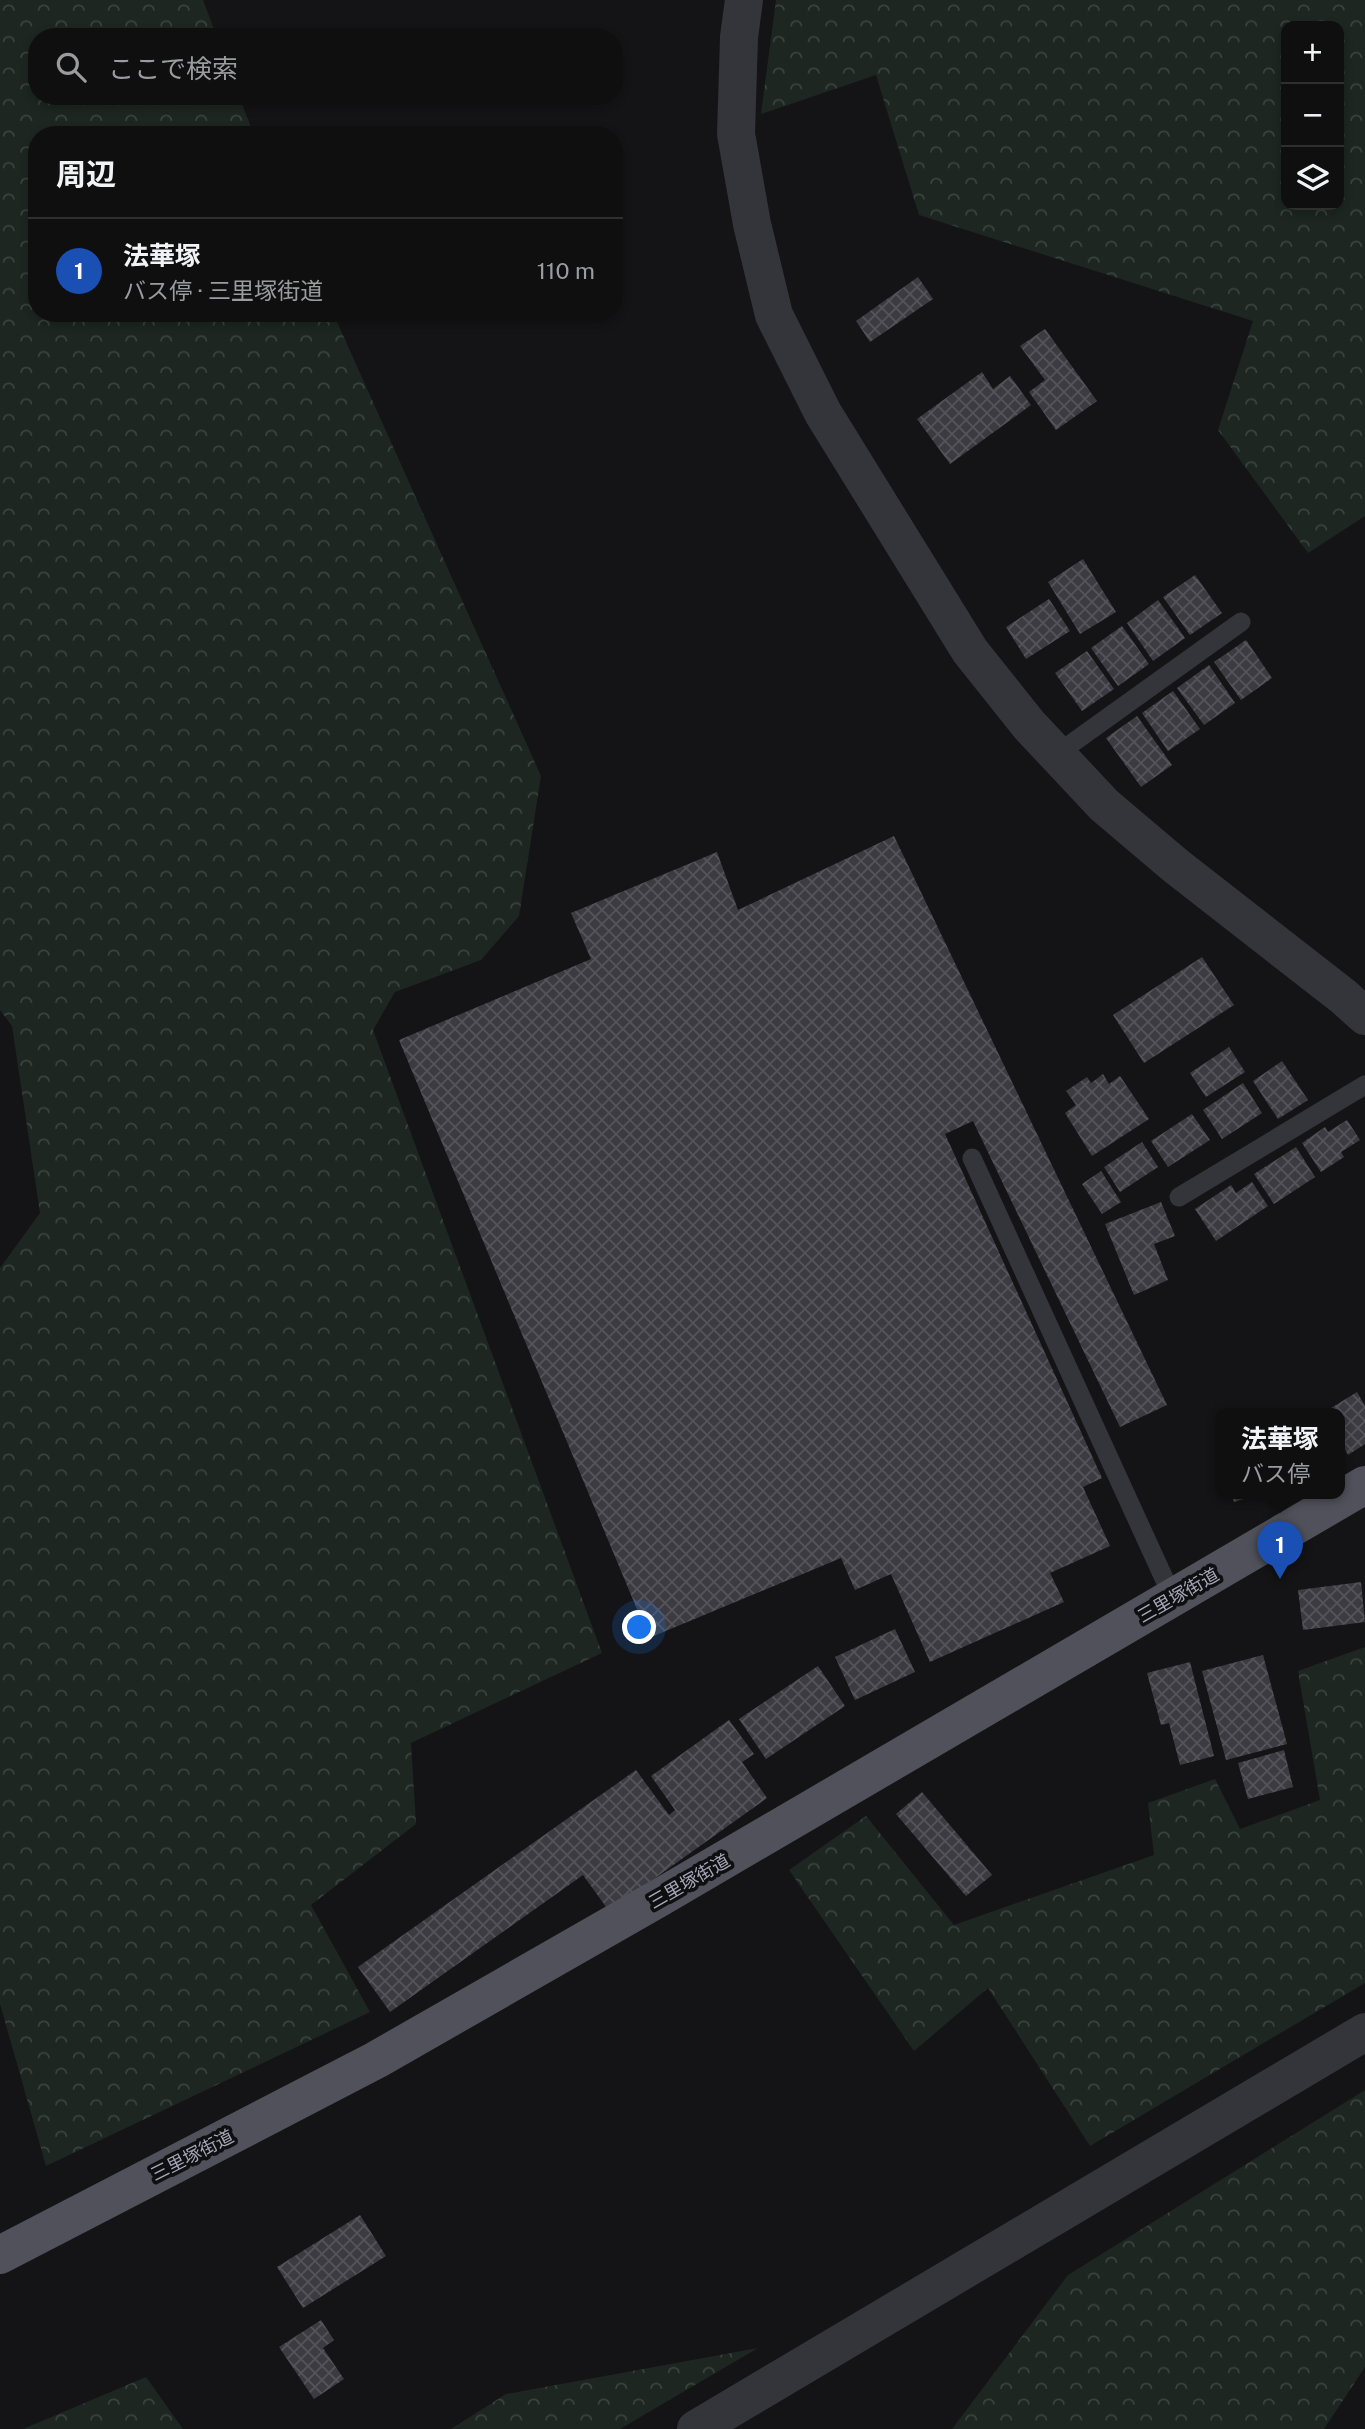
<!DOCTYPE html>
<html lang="ja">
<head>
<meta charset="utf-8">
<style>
  :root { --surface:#0f0f10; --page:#1d1d1e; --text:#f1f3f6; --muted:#9b9c9f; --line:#2f2f30; --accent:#ffd323 }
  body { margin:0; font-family:"Public Sans","Noto Sans JP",sans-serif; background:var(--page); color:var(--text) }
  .controls { position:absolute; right:21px; top:21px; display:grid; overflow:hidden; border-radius:14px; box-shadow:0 4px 10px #0003 }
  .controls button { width:63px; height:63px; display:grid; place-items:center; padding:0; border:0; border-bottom:2px solid var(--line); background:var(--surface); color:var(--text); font:35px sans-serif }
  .you { position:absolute; left:640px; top:1628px; width:24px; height:24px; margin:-18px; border:5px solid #fff; border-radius:50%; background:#1a73e8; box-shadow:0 0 0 10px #1a73e833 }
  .badge { display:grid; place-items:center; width:46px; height:46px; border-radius:50%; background:var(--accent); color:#fff; font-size:23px; font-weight:700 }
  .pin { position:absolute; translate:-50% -58px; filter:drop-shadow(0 2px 4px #0008) }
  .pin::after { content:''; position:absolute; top:37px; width:24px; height:21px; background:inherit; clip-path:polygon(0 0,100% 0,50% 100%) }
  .popup { position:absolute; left:1215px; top:1408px; width:130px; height:91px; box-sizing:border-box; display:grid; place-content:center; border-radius:14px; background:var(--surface); filter:drop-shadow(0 2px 5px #0005); font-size:23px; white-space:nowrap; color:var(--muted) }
  .popup b { font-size:26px; color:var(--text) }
  .popup::after { content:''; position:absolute; left:50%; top:100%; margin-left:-14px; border:14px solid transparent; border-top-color:var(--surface) }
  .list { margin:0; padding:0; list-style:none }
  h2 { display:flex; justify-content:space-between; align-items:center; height:91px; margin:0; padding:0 28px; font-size:30px }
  h2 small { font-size:23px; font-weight:400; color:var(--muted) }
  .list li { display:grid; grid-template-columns:46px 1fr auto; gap:21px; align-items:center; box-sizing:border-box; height:105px; padding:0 28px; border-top:2px solid var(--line) }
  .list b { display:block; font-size:26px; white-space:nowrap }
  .list p { margin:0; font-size:23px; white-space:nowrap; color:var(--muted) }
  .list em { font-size:23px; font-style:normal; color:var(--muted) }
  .icon { flex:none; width:38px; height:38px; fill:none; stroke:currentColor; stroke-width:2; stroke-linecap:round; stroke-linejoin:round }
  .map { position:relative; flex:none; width:1365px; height:2429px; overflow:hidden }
  .search { position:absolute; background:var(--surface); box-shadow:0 4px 10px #0003; left:28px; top:28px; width:595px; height:77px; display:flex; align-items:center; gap:18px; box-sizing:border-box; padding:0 24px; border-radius:28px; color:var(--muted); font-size:26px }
  .panel { position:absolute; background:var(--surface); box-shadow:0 4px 10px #0003; left:28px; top:126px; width:595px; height:196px; border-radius:28px }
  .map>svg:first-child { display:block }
</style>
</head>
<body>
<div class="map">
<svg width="1365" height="2429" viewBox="0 0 1365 2429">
  <defs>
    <pattern id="forest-crowns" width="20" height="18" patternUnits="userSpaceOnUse" patternTransform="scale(1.75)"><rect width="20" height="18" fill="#1d2620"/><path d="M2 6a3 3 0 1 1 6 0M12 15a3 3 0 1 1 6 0" fill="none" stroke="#3b433e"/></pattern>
    <pattern id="building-cross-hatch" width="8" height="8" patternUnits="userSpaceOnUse" patternTransform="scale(1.75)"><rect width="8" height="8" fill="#3b3b41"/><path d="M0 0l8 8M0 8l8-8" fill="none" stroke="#54545a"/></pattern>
  </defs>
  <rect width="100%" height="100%" fill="#141416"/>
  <path fill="url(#forest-crowns)" fill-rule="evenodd" d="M0,0H203L217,37H37V96H239L254,135H37V313H333L541,776L519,916L481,960L395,992L373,1030L602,1653L411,1743L416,1824L311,1905L370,2012L46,2166L0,2004V1268L40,1213L12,1026L0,1010Z
    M776,0H1365V516L1308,553L1218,430L1253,321L919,215L876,75L761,114ZM1339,26V205H1286V26Z
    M1365,1647V1983L1090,2146L988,1988L914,2051L789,1870L866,1816L954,1925L1154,1855L1148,1803L1215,1779L1240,1829L1320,1800L1298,1671Z
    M1365,2090V2367L1324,2429H952L1068,2275Z
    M758,2348L620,2429H451L506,2394Z
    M146,2377L183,2429H23Z"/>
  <path fill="url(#building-cross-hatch)" d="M918,277L933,299L870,342L856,321Z
    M1045,329L1097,401L1056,430L1029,392L1045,380L1020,346Z
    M982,372L993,389L1010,376L1031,405L950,464L917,419Z
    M1083,559L1116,612L1080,634L1048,582Z
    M1195,575L1222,613L1190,635L1163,597Z
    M1049,599L1070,631L1026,659L1006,627Z
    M1158,600L1185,638L1153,661L1127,623Z
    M1122,626L1149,664L1118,686L1091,648Z
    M1246,640L1272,678L1241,700L1214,662Z
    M1087,651L1114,689L1082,711L1055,673Z
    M1209,665L1235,703L1204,725L1177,688Z
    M1173,691L1200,729L1168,751L1142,713Z
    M1137,716L1172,765L1141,787L1106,738Z
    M894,836L1167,1405L1120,1427L973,1121L945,1134L1102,1478L1083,1487L1110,1546L1050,1573L1064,1602L930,1662L891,1574L855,1590L841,1558L649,1638L399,1040L591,959L571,913L717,852L738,910Z
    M1202,957L1234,1005L1144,1063L1113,1015Z
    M1229,1047L1245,1072L1206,1097L1190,1073Z
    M1282,1061L1308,1100L1278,1119L1253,1081Z
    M1103,1074L1109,1084L1120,1076L1149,1119L1092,1156L1065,1113L1076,1105L1066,1091L1087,1077L1091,1083Z
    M1243,1083L1262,1113L1222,1139L1203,1110Z
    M1192,1114L1210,1140L1168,1167L1151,1141Z
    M1347,1120L1360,1140L1341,1152L1344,1157L1321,1172L1302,1143L1325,1127L1328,1132Z
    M1142,1142L1158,1167L1120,1192L1104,1167Z
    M1296,1147L1315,1177L1274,1204L1254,1174Z
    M1101,1171L1121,1202L1102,1214L1082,1184Z
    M1252,1182L1268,1206L1216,1241L1195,1209L1231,1185L1236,1193Z
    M1161,1202L1175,1236L1154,1244L1168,1280L1134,1295L1105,1224Z
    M1357,1392L1365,1406V1444L1348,1455L1340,1441V1413H1323Z
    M1231,1493H1259V1494L1234,1502Z
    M1361,1582L1365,1622L1303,1630L1298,1590Z
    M895,1629L915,1672L855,1700L835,1657Z
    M1263,1655L1287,1744L1226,1760L1202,1671Z
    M1190,1662L1214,1756L1180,1765L1169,1723L1161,1725L1147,1673Z
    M818,1666L845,1706L766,1759L739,1719Z
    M729,1720L754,1754L742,1762L767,1798L609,1911L583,1875L390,2012L358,1967L636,1770L669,1815L675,1810L651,1776Z
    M1284,1750L1293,1787L1248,1799L1238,1763Z
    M922,1792L992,1875L966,1896L896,1814Z
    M360,2215L386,2256L303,2308L277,2267Z
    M321,2320L334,2340L323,2348L344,2379L314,2399L279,2347Z"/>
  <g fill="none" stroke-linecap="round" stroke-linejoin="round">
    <path stroke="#34353b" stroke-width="19" d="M1057,754L1241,622
      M972,1158L1173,1598
      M1179,1197L1365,1085"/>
    <path stroke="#34353b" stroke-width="38" d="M744,0L739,37L736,134L752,224L774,315L823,413L970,651L1029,725L1104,805L1176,866L1344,997L1365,1016
      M696,2429L1365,2032"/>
    <path stroke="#50515a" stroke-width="38" d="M0,2255L376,2060L659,1898L1365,1485"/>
  </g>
  <g text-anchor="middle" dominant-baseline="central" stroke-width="7" stroke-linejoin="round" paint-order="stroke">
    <g font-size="18" fill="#a4a7b7" stroke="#0f0f11">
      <text transform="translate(1178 1595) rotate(-30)">三里塚街道</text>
      <text transform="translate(689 1881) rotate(-30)">三里塚街道</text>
      <text transform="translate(192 2155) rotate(-27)">三里塚街道</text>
    </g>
  </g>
</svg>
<div class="controls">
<button>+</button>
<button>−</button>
<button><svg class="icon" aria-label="layers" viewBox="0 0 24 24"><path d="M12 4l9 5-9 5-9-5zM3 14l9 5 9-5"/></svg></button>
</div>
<div class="you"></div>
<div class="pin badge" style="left:1280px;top:1579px;background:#1a4fb4">1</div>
<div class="popup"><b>法華塚</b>バス停</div>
<div class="search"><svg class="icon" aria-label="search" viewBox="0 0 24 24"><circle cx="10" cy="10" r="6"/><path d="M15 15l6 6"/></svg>ここで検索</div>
<section class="panel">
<h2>周辺<small></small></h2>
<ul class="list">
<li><span class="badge" style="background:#1a4fb4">1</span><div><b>法華塚</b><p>バス停 · 三里塚街道</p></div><em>110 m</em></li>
</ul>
</section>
</div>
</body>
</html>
